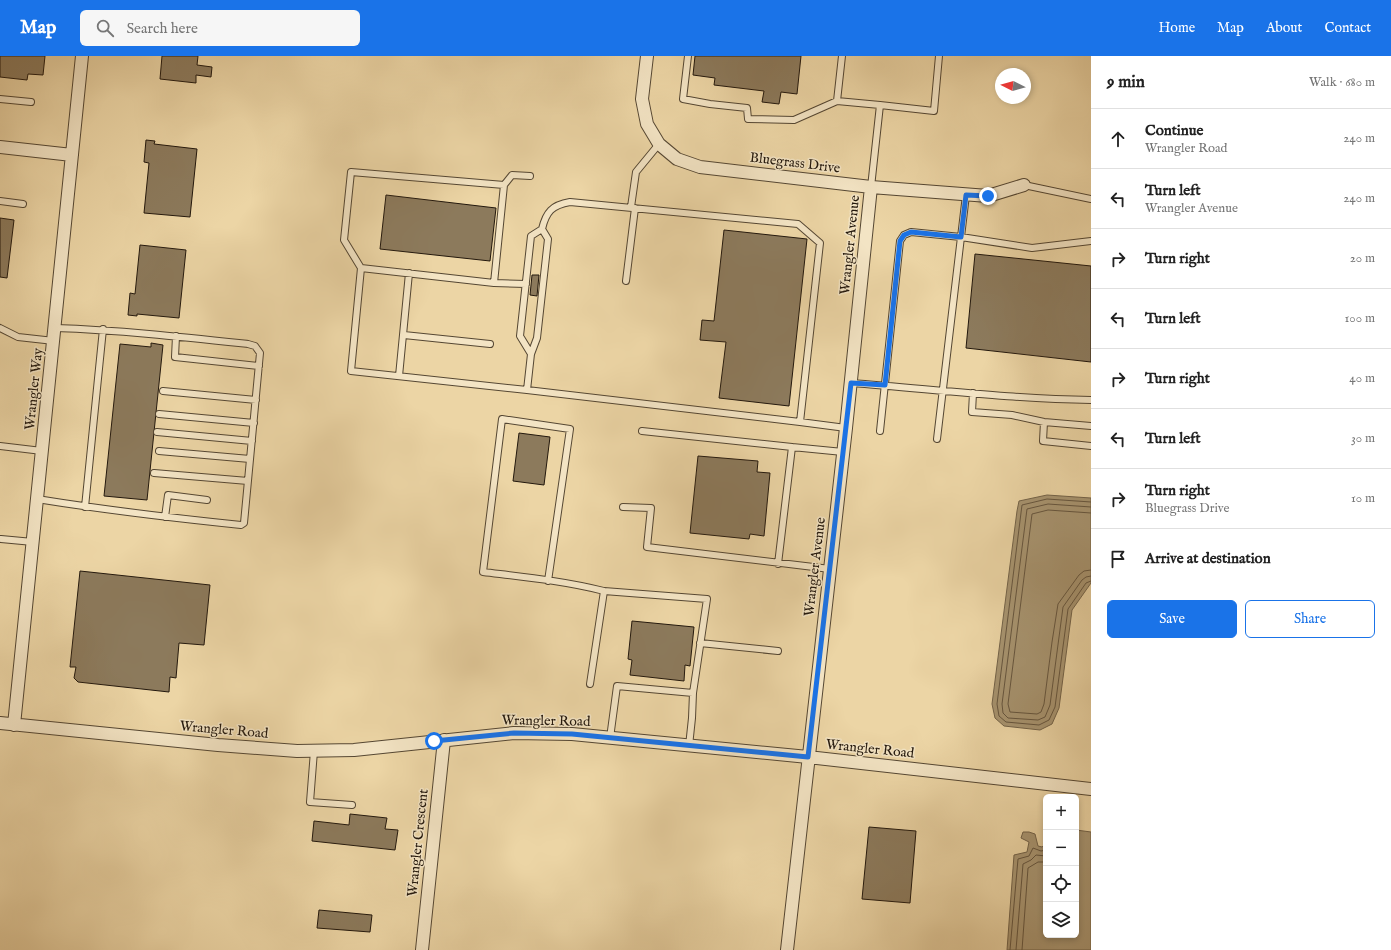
<!DOCTYPE html>
<html lang="en">
<head>
<meta charset="utf-8">
<style>
  :root { --surface:#fff; --page:#f6f6f6; --text:#222; --muted:#767676; --line:#e0e0e0; --accent:#1a73e8 }
  body { margin:0; font-family:"IM FELL English",serif; background:var(--page); color:var(--text) }
  .controls { position:absolute; right:12px; bottom:12px; display:grid; overflow:hidden; border-radius:6px; box-shadow:0 2px 6px #0003 }
  .controls button { width:36px; height:36px; display:grid; place-items:center; padding:0; border:0; border-bottom:1px solid var(--line); background:var(--surface); color:var(--text); font:20px sans-serif }
  .compass { position:absolute; left:995px; top:12px; width:36px; height:36px; border-radius:50%; background:var(--surface); box-shadow:0 2px 6px #0003; rotate:276deg }
  .stop { position:absolute; width:12px; height:12px; margin:-9px; border:3px solid #1a73e8; border-radius:50%; background:#fff }
  .stop.end { background:#1a73e8; border-color:#fff; box-shadow:0 1px 4px #0008 }
  .list { margin:0; padding:0; list-style:none }
  h2 { display:flex; justify-content:space-between; align-items:center; height:52px; margin:0; padding:0 16px; font-size:17px }
  h2 small { font-size:13px; font-weight:400; color:var(--muted) }
  .list li { display:grid; grid-template-columns:26px 1fr auto; gap:12px; align-items:center; box-sizing:border-box; height:60px; padding:0 16px; border-top:1px solid var(--line) }
  .list b { display:block; font-size:15px; white-space:nowrap }
  .list p { margin:0; font-size:13px; white-space:nowrap; color:var(--muted) }
  .list em { font-size:13px; font-style:normal; color:var(--muted) }
  .actions { display:flex; gap:8px; padding:12px 16px }
  .actions a { flex:1; padding:9px 0; border:1px solid var(--accent); border-radius:6px; text-align:center; font-size:14px; color:var(--accent) }
  .actions .main { background:var(--accent); color:#fff }
  .icon { flex:none; width:22px; height:22px; fill:none; stroke:currentColor; stroke-width:2; stroke-linecap:round; stroke-linejoin:round }
  .map { position:relative; flex:none; width:1091px; height:894px; overflow:hidden }
  header { display:flex; align-items:center; gap:24px; box-sizing:border-box; height:56px; padding:0 20px; background:var(--accent); color:#fff }
  header strong { font-size:19px }
  nav { display:flex; gap:22px; margin-inline-start:auto; font-size:14px }
  .search { width:280px; height:36px; background:var(--page); display:flex; align-items:center; gap:10px; box-sizing:border-box; padding:0 14px; border-radius:6px; color:var(--muted); font-size:15px }
  main { display:flex }
  aside { flex:1; background:var(--surface) }
  .map>svg:first-child { display:block }
</style>
</head>
<body>
<header>
<strong>Map</strong>
<div class="search"><svg class="icon" aria-label="search" viewBox="0 0 24 24"><circle cx="10" cy="10" r="6"/><path d="M15 15l6 6"/></svg>Search here</div>
<nav><a>Home</a><a>Map</a><a>About</a><a>Contact</a></nav>
</header>
<main>
<div class="map">
<svg width="1091" height="894" viewBox="0 0 1091 894">
  <rect width="100%" height="100%" fill="#ecd5a5"/>
  <filter id="stains"><feTurbulence type="fractalNoise" baseFrequency=".005" numOctaves="4"/><feColorMatrix values="0 0 0 0 .2 0 0 0 0 .09 0 0 0 0 .02 0 0 0 .5 -.17"/></filter>
  <radialGradient id="worn" r=".72"><stop offset=".6" stop-color="#630" stop-opacity="0"/><stop offset="1" stop-color="#630" stop-opacity=".3"/></radialGradient>
  <path fill="#a89571" stroke="#736349" d="M1047,439L1091,442V527L1072,554L1059,652L1052,668L1040,674L1004,670L995,662L992,648L1017,455L1019,445Z
    M1076,774L1091,776V894H1007L1014,799L1027,796L1029,786L1021,782L1023,776H1029L1035,778L1038,790L1042,791L1046,788V879H1076Z"/>
  <g fill="none" stroke-linecap="round" stroke-linejoin="round">
    <path stroke="#66563f" stroke-width="1" d="M1091,446L1047,443L1022,449L997,648L999,660L1006,666L1039,669L1049,664L1055,651L1068,553L1086,527L1091,525
      M1091,451L1048,448L1027,453L1002,648L1003,657L1008,662L1038,664L1045,661L1050,649L1063,551L1082,524L1086,521L1091,520
      M1091,457L1048,454L1032,458L1008,648L1010,656L1037,658L1041,656L1044,648L1052,586L1058,548L1079,519L1084,515L1091,514
      M1010,894L1018,803L1029,800L1033,792L1041,795L1046,794
      M1016,894L1023,808L1031,804L1036,799L1046,800
      M1022,894L1028,812L1038,806H1046"/>
  </g>
  <path fill="#8c7a5c" stroke="#23180d" d="M0,0H45L43,19L28,18L27,24L0,21Z
    M162,0H198L197,9L212,11L211,21L196,19V27L160,23Z
    M695,0H801L797,38L781,36L779,48L762,46L764,35L714,29L715,22L693,19Z
    M146,84L155,85L154,88L197,93L190,161L144,157L149,107L144,106Z
    M386,139L496,152L490,205L380,193Z
    M0,162L14,164L7,222L0,221Z
    M724,174L807,183L789,350L719,342L726,286L700,284L702,264L714,265Z
    M140,189L186,194L179,262L137,258V260L128,259L130,237L135,238Z
    M975,198L1091,210V306L966,292Z
    M532,219H539L537,240L530,239Z
    M151,287L163,289L147,444L104,440L120,288L151,291Z
    M519,377L550,381L544,429L513,425Z
    M698,400L758,405L757,416L770,417L764,480L750,478L749,483L690,477Z
    M80,515L210,529L204,589L179,587L176,622L170,621L169,636L78,626L74,622L76,611H70Z
    M632,565L694,571L690,610L685,609L684,625L630,619L632,604L628,603Z
    M350,758L387,762L385,773L398,774L395,794L312,785L314,765L349,769Z
    M869,771L916,775L910,847L862,843Z
    M319,854L372,859L370,876L317,872Z"/>
  <g fill="none" stroke-linecap="round" stroke-linejoin="round">
    <defs>
      <path id="service" d="M688,0L683,43L710,48L747,52L748,63L794,64L837,45L842,0
        M0,43L31,46
        M837,45L880,49L871,131
        M880,49L934,55L939,0
        M1024,129L1091,143
        M0,145L23,148
        M631,151L636,116L659,88
        M361,212L351,315L527,334
        M626,225L635,152
        M494,227L504,129
        M526,228L494,227L361,212L344,184L351,116L504,129L512,119L530,120
        M0,272L18,281L54,285
        M404,279L490,288
        M176,280L175,301L259,310
        M531,298L520,280L531,180L542,173
        M399,320L409,217
        M851,327C931,333 1011,343 1091,344
        M163,335L256,344
        M973,337L972,356L1012,359L1044,366L1091,370
        M159,358L254,367
        M800,366L820,187L798,168L570,146C552,149 546,156 542,173L548,183L537,282L531,298L527,334L800,366L846,372
        M1044,366L1043,385L1091,390
        M642,375L792,391
        M880,375L900,185L904,179L911,176L961,181L1032,192L1091,185
        M157,376L252,385
        M937,383L966,139
        M0,390L42,395
        M159,395L250,403
        M154,417L248,425
        M37,443C105,454 173,462 241,469L244,467L260,297L255,290L248,288C183,281 119,274 55,272
        M85,451L103,273
        M623,451L651,452L647,491L830,513
        M165,461L168,439L207,444
        M1,483L33,486
        M778,508L792,391L843,396
        M548,525L570,373L502,363L483,516C524,521 565,525 604,535
        M700,587L778,595
        M590,628L604,535L707,543L693,637
        M610,682L617,630L693,637L692,662L689,690
        M314,695L310,746L352,749"/>
      <path id="minor" d="M647,0L642,43L647,68L659,88L677,103L700,111L871,131L988,140L1024,129
        M0,91L72,99
        M0,667L218,689L297,695L354,694L514,677L572,678L808,701L1091,733
        M14,669L82,0
        M422,894L444,684
        M787,894L846,372L871,131"/>
    </defs>
    <use href="#service" stroke="#554733" stroke-width="8"/>
    <use href="#minor" stroke="#554733" stroke-width="14"/>
    <use href="#service" stroke="#f3e4c4" stroke-width="6"/>
    <use href="#minor" stroke="#f3e4c4" stroke-width="12"/>
  </g>
  <g fill="none" stroke-linecap="round" stroke-linejoin="round">
    <path stroke="#1a73e8" stroke-width="5" d="M434,685L514,677L572,678L808,701L851,327L885,329L900,185L904,179L911,176L961,181L966,139L988,140"/>
  </g>
  <g text-anchor="middle" dominant-baseline="central" stroke-width="3" stroke-linejoin="round" paint-order="stroke">
    <g font-size="14" fill="#23180d" stroke="#f3e4c4">
      <text transform="translate(795 107) rotate(7)">Bluegrass Drive</text>
      <text transform="translate(850 189) rotate(-84)">Wrangler Avenue</text>
      <text transform="translate(34 333) rotate(-84)">Wrangler Way</text>
      <text transform="translate(815 511) rotate(-83)">Wrangler Avenue</text>
      <text transform="translate(546 665) rotate(1)">Wrangler Road</text>
      <text transform="translate(224 674) rotate(5)">Wrangler Road</text>
      <text transform="translate(870 693) rotate(6)">Wrangler Road</text>
      <text transform="translate(418 787) rotate(-84)">Wrangler Crescent</text>
    </g>
  </g>
  <rect width="100%" height="100%" filter="url(#stains)"/>
  <rect width="100%" height="100%" fill="url(#worn)"/>
</svg>
<div class="controls">
<button>+</button>
<button>−</button>
<button><svg class="icon" aria-label="locate" viewBox="0 0 24 24"><circle cx="12" cy="12" r="6"/><path d="M12 2v4M12 18v4M2 12h4M18 12h4"/></svg></button>
<button><svg class="icon" aria-label="layers" viewBox="0 0 24 24"><path d="M12 4l9 5-9 5-9-5zM3 14l9 5 9-5"/></svg></button>
</div>
<svg class="compass" viewBox="-18 -18 36 36"><path d="M0-13l5 13h-10z" fill="#e53935"/><path d="M0 13l5-13h-10z" fill="#767676"/></svg>
<div class="stop" style="left:434px;top:685px"></div>
<div class="stop end" style="left:988px;top:140px"></div>
</div>
<aside>
<h2>9 min<small>Walk · 680 m</small></h2>
<ul class="list">
<li><svg class="icon" aria-label="ahead" viewBox="0 0 24 24"><path d="M12 20V5M6 11l6-6 6 6"/></svg><div><b>Continue</b><p>Wrangler Road</p></div><em>240 m</em></li>
<li><svg class="icon" aria-label="left" viewBox="0 0 24 24"><path d="M17 20v-9H6M10 6l-5 5 5 5"/></svg><div><b>Turn left</b><p>Wrangler Avenue</p></div><em>240 m</em></li>
<li><svg class="icon" aria-label="right" viewBox="0 0 24 24"><path d="M7 20v-9h11M14 6l5 5-5 5"/></svg><div><b>Turn right</b></div><em>20 m</em></li>
<li><svg class="icon" aria-label="left" viewBox="0 0 24 24"><path d="M17 20v-9H6M10 6l-5 5 5 5"/></svg><div><b>Turn left</b></div><em>100 m</em></li>
<li><svg class="icon" aria-label="right" viewBox="0 0 24 24"><path d="M7 20v-9h11M14 6l5 5-5 5"/></svg><div><b>Turn right</b></div><em>40 m</em></li>
<li><svg class="icon" aria-label="left" viewBox="0 0 24 24"><path d="M17 20v-9H6M10 6l-5 5 5 5"/></svg><div><b>Turn left</b></div><em>30 m</em></li>
<li><svg class="icon" aria-label="right" viewBox="0 0 24 24"><path d="M7 20v-9h11M14 6l5 5-5 5"/></svg><div><b>Turn right</b><p>Bluegrass Drive</p></div><em>10 m</em></li>
<li><svg class="icon" aria-label="arrive" viewBox="0 0 24 24"><path d="M6 21V4h12l-3 4 3 4H6"/></svg><div><b>Arrive at destination</b></div></li>
</ul>
<div class="actions"><a class="main">Save</a><a>Share</a></div>
</aside>
</main>
</body>
</html>
